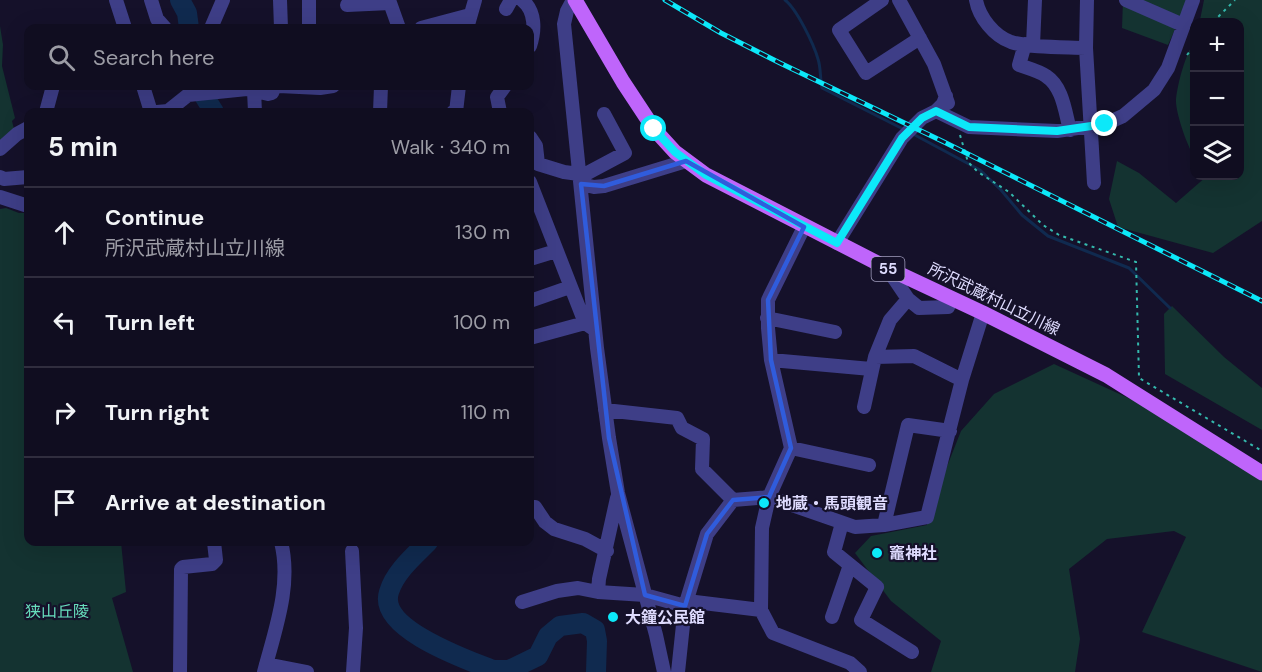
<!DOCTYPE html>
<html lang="en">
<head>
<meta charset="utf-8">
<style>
  :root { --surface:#100d20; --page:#191629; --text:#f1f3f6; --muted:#9c9ca5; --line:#302d3e }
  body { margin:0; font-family:"DM Sans","Noto Sans JP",sans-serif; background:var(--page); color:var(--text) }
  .controls { position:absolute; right:18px; top:18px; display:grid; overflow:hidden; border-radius:12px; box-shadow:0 6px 24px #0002 }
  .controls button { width:54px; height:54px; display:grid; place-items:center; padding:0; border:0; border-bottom:2px solid var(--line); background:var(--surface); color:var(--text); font:30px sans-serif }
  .stop { position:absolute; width:18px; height:18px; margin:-14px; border:4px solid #0ce8f9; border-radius:50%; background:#fff }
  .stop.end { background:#0ce8f9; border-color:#fff; box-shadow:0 2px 6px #0008 }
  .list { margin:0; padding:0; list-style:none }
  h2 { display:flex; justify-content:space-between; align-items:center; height:78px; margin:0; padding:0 24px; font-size:26px }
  h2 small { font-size:20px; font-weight:400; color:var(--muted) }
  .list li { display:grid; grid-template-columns:39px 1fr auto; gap:18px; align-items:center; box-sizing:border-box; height:90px; padding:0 24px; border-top:2px solid var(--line) }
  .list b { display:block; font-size:22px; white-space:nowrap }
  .list p { margin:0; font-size:20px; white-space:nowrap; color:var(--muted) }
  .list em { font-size:20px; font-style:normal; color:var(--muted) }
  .icon { flex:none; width:33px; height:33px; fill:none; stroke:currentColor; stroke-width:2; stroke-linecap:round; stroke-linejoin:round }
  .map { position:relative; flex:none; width:1262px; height:672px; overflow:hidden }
  .search { position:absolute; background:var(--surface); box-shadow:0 6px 24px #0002; left:24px; top:24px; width:510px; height:66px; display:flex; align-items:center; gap:15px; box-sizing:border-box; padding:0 21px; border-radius:12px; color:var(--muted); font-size:22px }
  .panel { position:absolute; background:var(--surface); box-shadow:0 6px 24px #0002; left:24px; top:108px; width:510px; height:438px; border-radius:12px }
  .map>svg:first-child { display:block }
</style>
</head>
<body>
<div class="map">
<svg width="1262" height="672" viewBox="0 0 1262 672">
  <rect width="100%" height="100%" fill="#15112a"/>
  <path fill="#143331" d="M1123,0H1188L1168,45L1122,28Z
    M1204,0H1262V221L1213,253L1118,227L1109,199L1117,161L1139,173L1176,203L1207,176H1240V22H1206L1200,20Z
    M0,26L3,45L2,66L15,118L12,121L14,129L0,144Z
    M1194,42V156C1187,146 1175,111 1176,99C1178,82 1185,56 1194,42Z
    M6,208L19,213H28V542H121L126,592L112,598L133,672H0V209Z
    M1172,306L1224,357L1262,388V430L1165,374L1164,314Z
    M1054,364L1137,402L1262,481V672L1142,632L1186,537L1174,531L1107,539L1069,569L1080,639L1075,672H931L941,641L891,601L855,553L871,536L927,525V517L961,431L994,394Z"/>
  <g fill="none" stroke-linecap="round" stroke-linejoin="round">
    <path stroke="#102a4f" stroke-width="3" d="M785,0C797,9 814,45 818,59C821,68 820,79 822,88L905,130
      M913,134L980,170L1001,190L1022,215L1048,236L1129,268L1170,308"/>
    <path stroke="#102a4f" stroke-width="20" d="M180,0L187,13L189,28
      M198,86L214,112
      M428,542C414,556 395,572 389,592C377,629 468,660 493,670H509L538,656L548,636L560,626L583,623L595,630L597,641L596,672"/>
    <path stroke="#34b9ad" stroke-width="2" stroke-dasharray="3 4.5" stroke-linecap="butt" d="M1213,22L1235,0
      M1187,55L1194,46
      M960,135L968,162L978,172L1009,192L1043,225L1059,235L1136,262L1139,378L1262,451"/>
    <path stroke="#3e3e87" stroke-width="14" d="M116,0L125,28
      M151,0L157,19L165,28
      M280,0L281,28
      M389,0L399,28
      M522,0C536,11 535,31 530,46
      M573,0L567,11L564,24L597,348L609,438L618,493L656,635L664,672
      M882,0L839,30L866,73L920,38
      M899,0L934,64L948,103
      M976,0C979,17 994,36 1011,42C1030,48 1065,47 1086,48
      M1087,0L1086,48L1094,183
      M1126,0L1183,25
      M347,5L390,3
      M506,9L511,0
      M211,28L223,0
      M309,28V0
      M421,28L470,15
      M467,28L475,0
      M1025,44L1019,65C1027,68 1039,71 1046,76C1063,87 1065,112 1070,130
      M1033,45L1035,0
      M143,86L151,112
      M279,86L320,88L333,86
      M254,91L255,112
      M936,111L969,127L1057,131L1105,124L1123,116L1154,90L1168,68L1193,0
      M46,112L53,86
      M157,112L168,111L188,95L247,89L268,94L272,93L275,86
      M380,112L381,86
      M453,112H456L459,86
      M500,112L497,97L505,86
      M530,137L536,146L538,164L564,172L579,174
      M0,149L17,134L28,128
      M0,177L4,179L28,177
      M580,177L625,153L604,114
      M530,182L585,323L595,330
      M581,184L594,187L604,186L686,161
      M0,197L28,206
      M804,227L768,300V328L771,360L791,448L769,497L762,528L761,610L773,633L850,663L860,672
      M837,243L902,138L922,118L936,111L943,104L946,96
      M530,259L556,251
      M908,299L919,308L948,307L952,299
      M530,301L570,287
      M767,318L835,332
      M530,338L585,323
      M875,357L914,356L962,380
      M771,360L871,369
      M864,407L875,357L890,320L908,299L887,268
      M605,410L677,418L682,428L703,439L702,469L733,500
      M791,448L869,465
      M617,498L599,579L598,592L645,595L685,606
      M530,507H535L545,522L554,529L585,539L607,551
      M842,523L834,552L877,587L861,620L912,652
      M884,525L908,425L950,431
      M352,551L356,628L353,672
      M687,601L761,610
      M522,602L557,591L578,588L598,592
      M832,617L850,565
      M266,664L307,672
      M180,672L181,569L183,567L212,564L216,560L214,542
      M264,672C275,630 292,585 281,542
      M678,672L685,606L707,534L733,500L769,497L855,527L884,525L927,517L962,380L983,313"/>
    <path stroke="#bf65fb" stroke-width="15" d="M575,0L623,82L654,129L675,152L706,175L887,268L983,313L1106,375L1262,473"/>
    <defs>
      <path id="rail" d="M665,0L721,33L780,63L944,142L1262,301"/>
    </defs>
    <use href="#rail" stroke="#0ce8f9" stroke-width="5"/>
    <use href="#rail" stroke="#15112a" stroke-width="3" stroke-dasharray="9" stroke-linecap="butt"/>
  </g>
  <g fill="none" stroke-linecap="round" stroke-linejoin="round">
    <path stroke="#0ce8f9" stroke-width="8" d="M654,129L675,152L706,175L837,243L902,138L922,118L936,111L969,127L1057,131L1105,124"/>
  </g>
  <path fill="none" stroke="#305cdc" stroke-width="4.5" stroke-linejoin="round" d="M686,161L804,227L768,300L771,360L791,448L769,497L733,500L707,534L685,606L645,595L609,438L581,184L604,186Z"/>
  <g fill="#0ce8f9" stroke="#15112a" stroke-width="2">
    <circle cx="764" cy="503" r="6"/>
    <circle cx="877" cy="553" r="6"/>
    <circle cx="613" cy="617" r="6"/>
  </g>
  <g text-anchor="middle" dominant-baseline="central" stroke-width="4.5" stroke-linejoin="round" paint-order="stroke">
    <rect fill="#15112a" stroke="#a29ebe" stroke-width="1.5" x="871.5" y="257" width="33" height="24" rx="4.5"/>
    <g font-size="15" font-weight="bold" fill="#dedbfe">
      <text x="888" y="269">55</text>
    </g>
    <g font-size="16" fill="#dedbfe" stroke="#15112a">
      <text transform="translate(994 299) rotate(26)">所沢武蔵村山立川線</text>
    </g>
    <g font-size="16" font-weight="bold" fill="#dedbfe" stroke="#15112a" text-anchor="start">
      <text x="776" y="503">地蔵・馬頭観音</text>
      <text x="889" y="553">竈神社</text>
      <text x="625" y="617">大鐘公民館</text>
    </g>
    <g font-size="16" fill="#67debd" stroke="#15112a">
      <text x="57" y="611">狭山丘陵</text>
    </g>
  </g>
</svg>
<div class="controls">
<button>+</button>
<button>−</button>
<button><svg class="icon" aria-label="layers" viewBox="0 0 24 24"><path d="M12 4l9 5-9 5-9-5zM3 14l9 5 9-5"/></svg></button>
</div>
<div class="stop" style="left:654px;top:129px"></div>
<div class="stop end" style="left:1105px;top:124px"></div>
<div class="search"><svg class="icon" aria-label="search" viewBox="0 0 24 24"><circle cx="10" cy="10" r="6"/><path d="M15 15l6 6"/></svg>Search here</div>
<section class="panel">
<h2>5 min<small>Walk · 340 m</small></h2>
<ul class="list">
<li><svg class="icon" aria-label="ahead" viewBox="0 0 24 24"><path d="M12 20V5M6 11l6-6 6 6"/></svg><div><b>Continue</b><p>所沢武蔵村山立川線</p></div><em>130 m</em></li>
<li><svg class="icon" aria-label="left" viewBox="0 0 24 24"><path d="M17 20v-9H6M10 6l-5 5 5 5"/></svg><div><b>Turn left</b></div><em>100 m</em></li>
<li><svg class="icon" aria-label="right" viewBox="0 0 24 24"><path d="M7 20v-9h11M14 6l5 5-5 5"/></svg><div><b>Turn right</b></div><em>110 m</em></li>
<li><svg class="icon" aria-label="arrive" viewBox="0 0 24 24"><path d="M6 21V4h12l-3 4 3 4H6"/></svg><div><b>Arrive at destination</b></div></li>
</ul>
</section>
</div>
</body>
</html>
